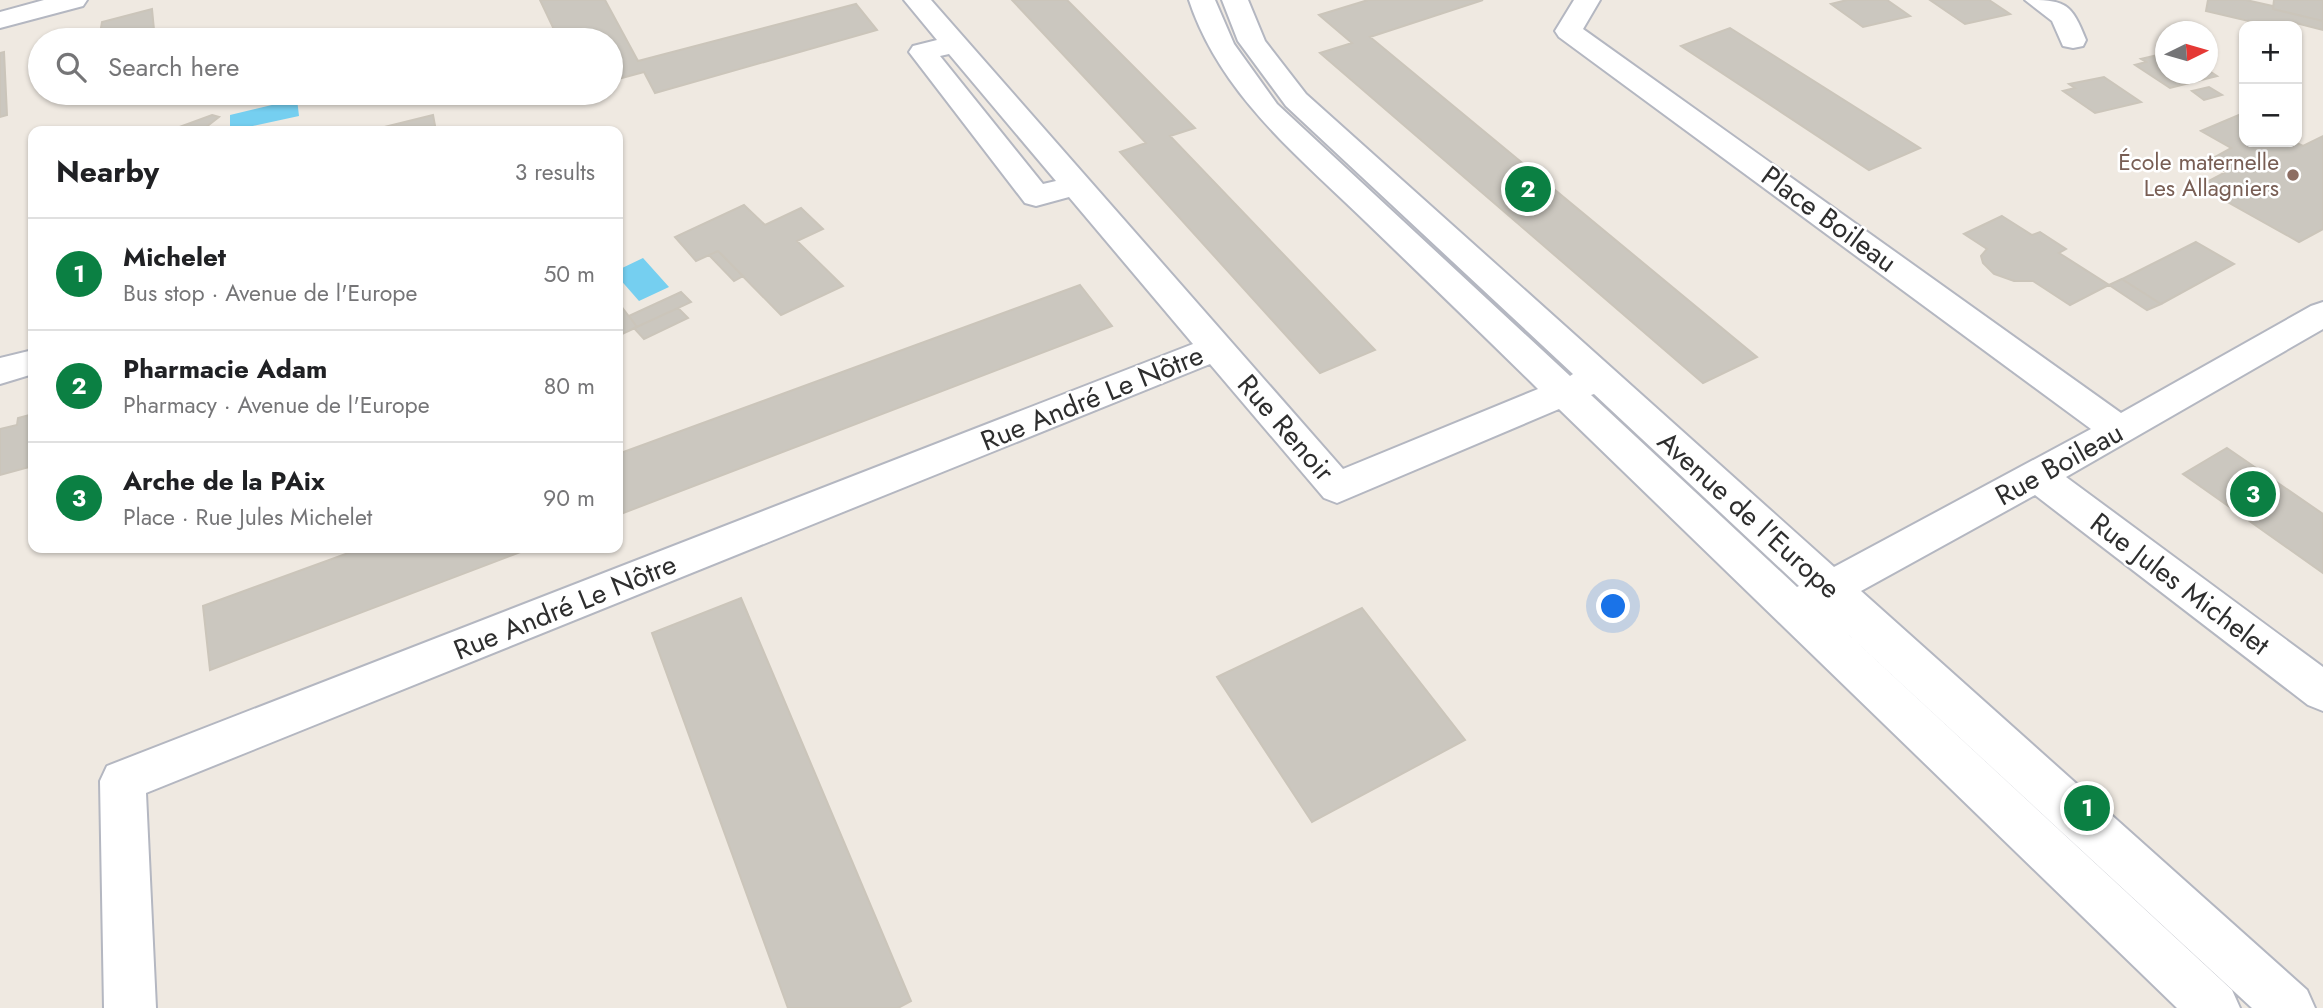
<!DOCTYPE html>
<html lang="en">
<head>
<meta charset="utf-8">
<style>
  :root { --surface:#fff; --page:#f6f6f6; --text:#202124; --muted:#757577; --line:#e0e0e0; --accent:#0b8043 }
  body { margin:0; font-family:Jost,sans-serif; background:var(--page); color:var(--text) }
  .controls { position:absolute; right:21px; top:21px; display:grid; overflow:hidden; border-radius:14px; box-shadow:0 2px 5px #0004 }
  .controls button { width:63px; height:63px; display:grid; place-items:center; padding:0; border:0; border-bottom:2px solid var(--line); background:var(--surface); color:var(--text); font:35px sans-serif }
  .compass { position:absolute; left:2155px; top:21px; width:63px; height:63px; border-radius:50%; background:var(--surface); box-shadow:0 2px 5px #0004; rotate:85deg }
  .you { position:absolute; left:1614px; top:607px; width:24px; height:24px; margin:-18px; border:5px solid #fff; border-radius:50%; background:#1a73e8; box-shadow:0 0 0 10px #1a73e833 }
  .badge { display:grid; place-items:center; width:46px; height:46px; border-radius:50%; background:var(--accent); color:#fff; font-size:23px; font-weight:700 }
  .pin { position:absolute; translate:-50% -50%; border:4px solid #fff; box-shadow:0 2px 7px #0006 }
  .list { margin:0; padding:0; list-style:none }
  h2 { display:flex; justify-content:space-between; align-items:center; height:91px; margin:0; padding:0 28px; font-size:30px }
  h2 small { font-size:23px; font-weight:400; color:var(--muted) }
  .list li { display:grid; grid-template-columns:46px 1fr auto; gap:21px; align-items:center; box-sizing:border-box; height:112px; padding:0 28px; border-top:2px solid var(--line) }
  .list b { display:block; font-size:26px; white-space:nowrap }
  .list p { margin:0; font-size:23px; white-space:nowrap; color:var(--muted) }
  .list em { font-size:23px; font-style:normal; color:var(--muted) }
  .icon { flex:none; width:38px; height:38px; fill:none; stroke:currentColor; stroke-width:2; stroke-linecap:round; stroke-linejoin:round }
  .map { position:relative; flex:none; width:2323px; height:1008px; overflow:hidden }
  .search { position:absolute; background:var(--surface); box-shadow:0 2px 5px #0004; left:28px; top:28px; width:595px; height:77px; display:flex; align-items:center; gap:18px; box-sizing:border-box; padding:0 24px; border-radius:38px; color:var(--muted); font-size:26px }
  .panel { position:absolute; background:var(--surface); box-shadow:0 2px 5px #0004; left:28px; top:126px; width:595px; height:427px; border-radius:14px }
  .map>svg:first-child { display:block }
</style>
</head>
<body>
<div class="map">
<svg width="2323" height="1008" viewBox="0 0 2323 1008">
  <rect width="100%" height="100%" fill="#efe9e1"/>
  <path fill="#75cff0" d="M297,99L299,116L230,131V115Z
    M643,258L669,287L639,301L618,277V270Z"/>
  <path fill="#cbc7bf" stroke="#cbc5ba" stroke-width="2" d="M540,0H605L638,61L856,4L877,30L655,93L644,72L611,81V40H559Z
    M1012,0H1067L1195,128L1170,136L1375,350L1320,373L1120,152L1146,143Z
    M1368,0H1483L1370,37L1757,357L1703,383L1320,53L1352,43L1319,15Z
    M1847,0H1887L1910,16L1863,27L1831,4Z
    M1930,0H1989L2010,14L1965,24Z
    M2208,0H2246L2273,6V9L2323,21V30L2292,22L2291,26H2270L2206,11Z
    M2274,0H2323V21L2273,9Z
    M152,9L155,40H99L102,22Z
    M1730,28L1920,148L1869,170L1681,46Z
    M4,52L7,115L0,117V53Z
    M2166,53V74H2208V70L2217,76L2170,88L2135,65L2146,62L2141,59Z
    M2104,77L2141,102L2095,113L2063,91L2075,88L2069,84Z
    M2209,87L2222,95L2204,100L2192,91Z
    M188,93H226L190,102Z
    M2241,114L2244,115V142H2295L2303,146L2323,136V229L2299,242L2199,186L2226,172L2206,162L2231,148L2201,131Z
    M212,115L219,117L201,131H174V129Z
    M433,115L436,131H372V130Z
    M744,205L765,225L801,208L823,229L797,241L843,286L781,315L718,251L696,261L675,237Z
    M2002,216L2032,235L2040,232L2066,249L2059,253L2109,285L2070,305L2033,281H2014L1994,274L1983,263L1981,256L1987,249L1964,234Z
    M2196,242L2234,264L2161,304L2122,279Z
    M718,251L743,276L734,281L709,255Z
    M2122,279L2161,304L2147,310L2109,285Z
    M1080,285L1112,326L618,515V454Z
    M681,292L691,302L637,327L629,316Z
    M618,302L637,327L618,336Z
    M678,308L688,318L644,339L634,328Z
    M33,414V466L0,475V429L17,425L18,418Z
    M2227,448L2323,514V573L2183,474Z
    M362,548H531L210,670L203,606Z
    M741,598L911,1001L898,1008H788L652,633Z
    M1362,608L1465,740L1312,822L1217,677Z"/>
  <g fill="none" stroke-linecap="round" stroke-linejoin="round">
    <defs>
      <path id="minor" d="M44,0H87L83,6L0,28V12Z
        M904,0H931L1343,469L1538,389C1481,333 1424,278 1366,222C1298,156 1220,94 1189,0H1215L1234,44L1277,104L1570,376L1573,374L1286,106L1238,41L1222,0H1248L1265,41L1306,94L1834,567L2091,429L1559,37L1555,31L1574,0H1600L1583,29L2121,413L2311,306L2323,302V329L2066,477L2323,667V711L2308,705L2035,495L1861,591L2307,990L2315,1008H2252L1824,612L2232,990L2240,1008H2177L1559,409L1337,503L1324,498L1210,364L146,793L156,1008H104L100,781L107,766L1193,344L1069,197L1036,206L1025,203L909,52L913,46L937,40ZM949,54L1056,181L1043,184L940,56ZM1594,394L1799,586L1797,587L1591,395Z
        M2025,0C2065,0 2071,2 2086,40L2083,46L2073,48L2063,46L2052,21Z
        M33,350V374L0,384V358Z"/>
    </defs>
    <use href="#minor" stroke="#b4b7c1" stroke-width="4"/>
    <use href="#minor" fill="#fff" fill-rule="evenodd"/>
  </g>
  <circle fill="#8d6e63" stroke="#fff" stroke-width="2.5" cx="2293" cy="175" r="7"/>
  <g text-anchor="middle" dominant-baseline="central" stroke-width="5" stroke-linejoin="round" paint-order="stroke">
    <g font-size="23" fill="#785e54" stroke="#fff" text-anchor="end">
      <text x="2279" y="162">École maternelle<tspan x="2279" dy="26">Les Allagniers</tspan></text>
    </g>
    <g font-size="28" fill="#2e2e2e" stroke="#fff">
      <text transform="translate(1829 219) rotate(36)">Place Boileau</text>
      <text transform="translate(1092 398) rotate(-22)">Rue André Le Nôtre</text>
      <text transform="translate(1286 428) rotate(49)">Rue Renoir</text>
      <text transform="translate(2059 464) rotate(-29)">Rue Boileau</text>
      <text transform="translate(1749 515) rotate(42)">Avenue de l'Europe</text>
      <text transform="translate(2180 584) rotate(37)">Rue Jules Michelet</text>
      <text transform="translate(565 607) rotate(-22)">Rue André Le Nôtre</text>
    </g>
  </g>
</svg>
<div class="controls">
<button>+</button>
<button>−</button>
</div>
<svg class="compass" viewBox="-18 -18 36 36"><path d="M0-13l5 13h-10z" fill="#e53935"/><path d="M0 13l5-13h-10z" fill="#757577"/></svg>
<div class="you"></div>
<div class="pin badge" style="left:2087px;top:808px">1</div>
<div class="pin badge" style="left:1528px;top:189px">2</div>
<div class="pin badge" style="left:2253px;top:494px">3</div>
<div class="search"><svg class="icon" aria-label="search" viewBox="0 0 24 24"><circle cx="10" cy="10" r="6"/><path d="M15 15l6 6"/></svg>Search here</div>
<section class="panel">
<h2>Nearby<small>3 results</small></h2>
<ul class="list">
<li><span class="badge">1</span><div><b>Michelet</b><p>Bus stop · Avenue de l'Europe</p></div><em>50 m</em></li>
<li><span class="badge">2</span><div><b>Pharmacie Adam</b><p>Pharmacy · Avenue de l'Europe</p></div><em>80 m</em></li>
<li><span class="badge">3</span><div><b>Arche de la PAix</b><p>Place · Rue Jules Michelet</p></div><em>90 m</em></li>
</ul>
</section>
</div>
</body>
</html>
